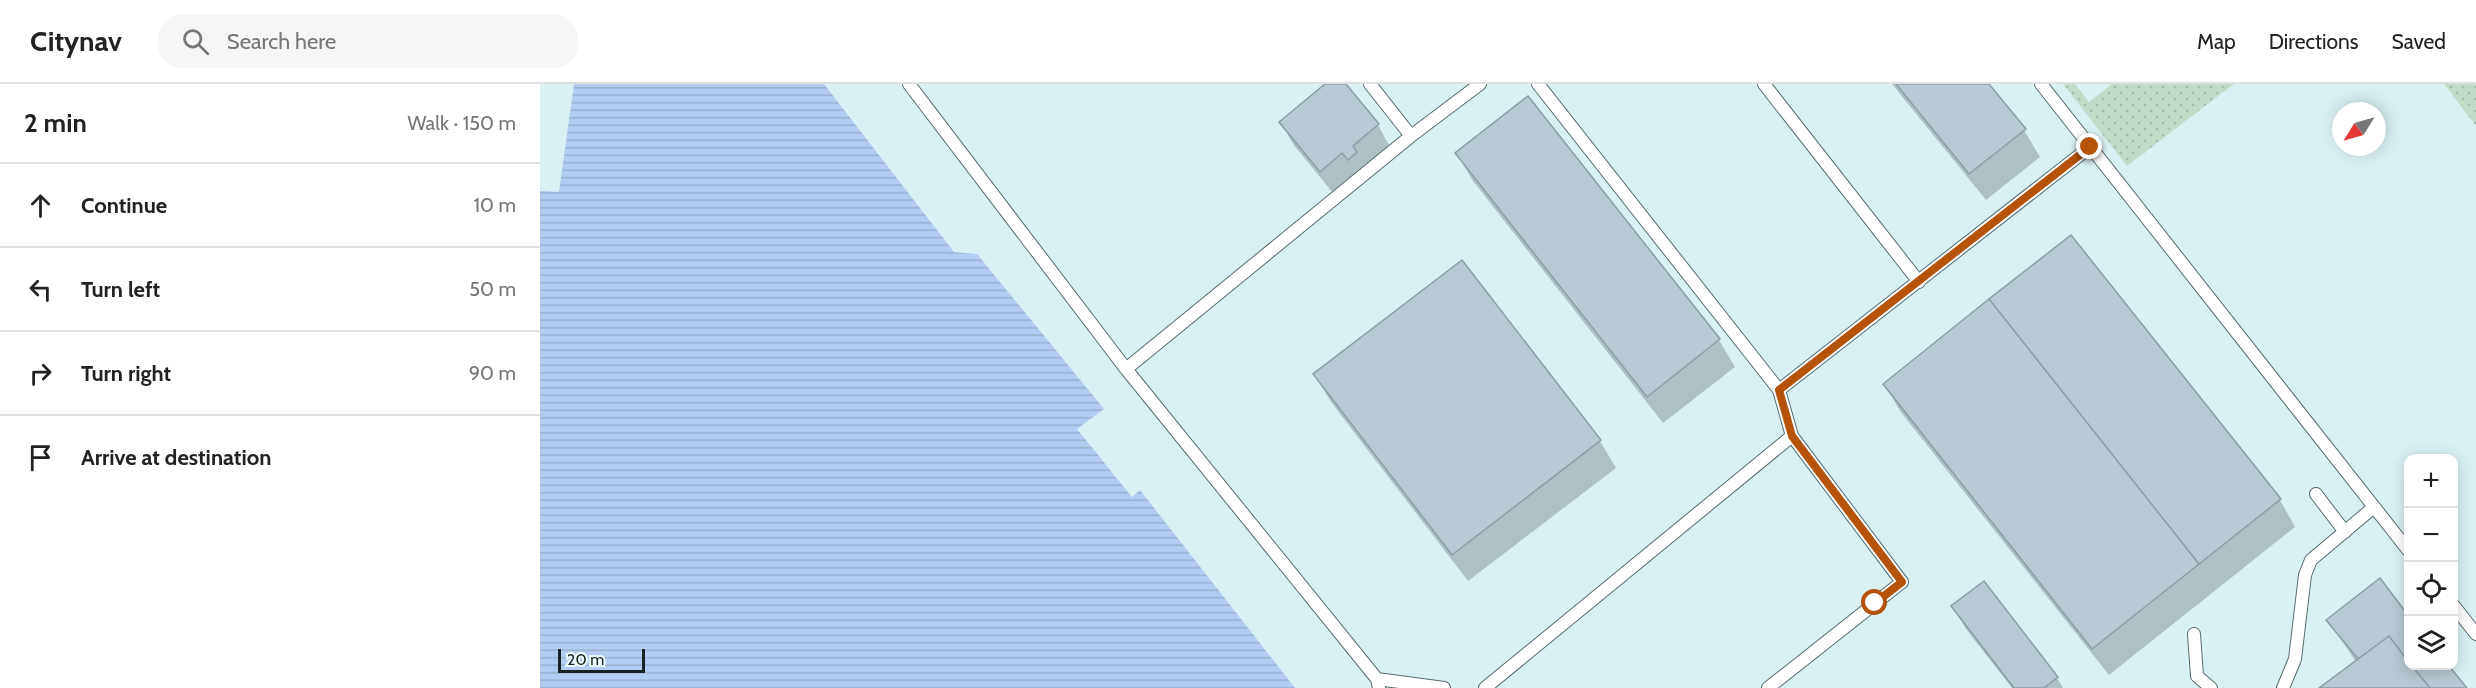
<!DOCTYPE html>
<html lang="en">
<head>
<meta charset="utf-8">
<style>
  :root { --surface:#fff; --page:#f6f6f6; --text:#222; --muted:#767676; --line:#e0e0e0 }
  body { margin:0; font-family:Cabin,sans-serif; background:var(--page); color:var(--text) }
  .controls { position:absolute; right:18px; bottom:18px; display:grid; overflow:hidden; border-radius:12px; box-shadow:0 3px 15px #0003 }
  .controls button { width:54px; height:54px; display:grid; place-items:center; padding:0; border:0; border-bottom:2px solid var(--line); background:var(--surface); color:var(--text); font:30px sans-serif }
  .compass { position:absolute; left:1792px; top:18px; width:54px; height:54px; border-radius:50%; background:var(--surface); box-shadow:0 3px 15px #0003; rotate:233deg }
  .scale { position:absolute; left:18px; bottom:15px; width:87px; box-sizing:border-box; padding-left:6px; border:3px solid #1a2223; border-top:0; font-size:16px; line-height:21px; white-space:nowrap; color:#1a2223; -webkit-text-stroke:4px #eefcfe; paint-order:stroke }
  .stop { position:absolute; width:18px; height:18px; margin:-14px; border:4px solid #b45309; border-radius:50%; background:#fff }
  .stop.end { background:#b45309; border-color:#fff; box-shadow:0 2px 6px #0008 }
  .list { margin:0; padding:0; list-style:none }
  h2 { display:flex; justify-content:space-between; align-items:center; height:78px; margin:0; padding:0 24px; font-size:26px }
  h2 small { font-size:20px; font-weight:400; color:var(--muted) }
  .list li { display:grid; grid-template-columns:39px 1fr auto; gap:18px; align-items:center; box-sizing:border-box; height:84px; padding:0 24px; border-top:2px solid var(--line) }
  .list b { display:block; font-size:22px; white-space:nowrap }
  .list em { font-size:20px; font-style:normal; color:var(--muted) }
  .icon { flex:none; width:33px; height:33px; fill:none; stroke:currentColor; stroke-width:2; stroke-linecap:round; stroke-linejoin:round }
  .map { position:relative; flex:none; width:1936px; height:604px; overflow:hidden }
  header { display:flex; align-items:center; gap:36px; box-sizing:border-box; height:84px; padding:0 30px; background:var(--surface); border-bottom:2px solid var(--line) }
  header strong { font-size:28px }
  nav { display:flex; gap:33px; margin-inline-start:auto; font-size:21px }
  .search { width:420px; height:54px; background:var(--page); display:flex; align-items:center; gap:15px; box-sizing:border-box; padding:0 21px; border-radius:24px; color:var(--muted); font-size:22px }
  main { display:flex }
  aside { flex:1; background:var(--surface) }
  .map>svg:first-child { display:block }
</style>
</head>
<body>
<header>
<strong>Citynav</strong>
<div class="search"><svg class="icon" aria-label="search" viewBox="0 0 24 24"><circle cx="10" cy="10" r="6"/><path d="M15 15l6 6"/></svg>Search here</div>
<nav><a>Map</a><a>Directions</a><a>Saved</a></nav>
</header>
<main>
<aside>
<h2>2 min<small>Walk · 150 m</small></h2>
<ul class="list">
<li><svg class="icon" aria-label="ahead" viewBox="0 0 24 24"><path d="M12 20V5M6 11l6-6 6 6"/></svg><div><b>Continue</b></div><em>10 m</em></li>
<li><svg class="icon" aria-label="left" viewBox="0 0 24 24"><path d="M17 20v-9H6M10 6l-5 5 5 5"/></svg><div><b>Turn left</b></div><em>50 m</em></li>
<li><svg class="icon" aria-label="right" viewBox="0 0 24 24"><path d="M7 20v-9h11M14 6l5 5-5 5"/></svg><div><b>Turn right</b></div><em>90 m</em></li>
<li><svg class="icon" aria-label="arrive" viewBox="0 0 24 24"><path d="M6 21V4h12l-3 4 3 4H6"/></svg><div><b>Arrive at destination</b></div></li>
</ul>
</aside>
<div class="map">
<svg width="1936" height="604" viewBox="0 0 1936 604">
  <defs>
    <pattern id="green-dots" width="8" height="8" patternUnits="userSpaceOnUse" patternTransform="scale(1.5)"><rect width="8" height="8" fill="#c1ddca"/><path d="M2 2h.1M6 6h.1" fill="none" stroke="#a5bdad" stroke-width="1.8" stroke-linecap="round"/></pattern>
    <pattern id="water-rules" width="6" height="5" patternUnits="userSpaceOnUse" patternTransform="scale(1.5)"><rect width="6" height="5" fill="#b3ccf1"/><path d="M0 2.5h6" fill="none" stroke="#99afce"/></pattern>
  </defs>
  <rect width="100%" height="100%" fill="#daf1f4"/>
  <path fill="url(#green-dots)" d="M1523,0H1535L1549,18L1572,0H1694L1587,82Z
    M1904,0H1936V42Z"/>
  <path fill="url(#water-rules)" d="M0,0H284L414,168L437,170L564,325L537,345L592,413L600,406L755,604H0Z"/>
  <path fill="#daf1f4" d="M0,0H34L19,108L0,107Z"/>
  <path fill="#0003" d="M788,0H804L838,41L850,63L793,109L753,60L741,38Z
    M1352,0H1447L1484,46L1500,73L1446,116Z
    M988,14L1179,256L1195,283L1123,339L933,97L917,70Z
    M922,178L1060,357L1076,384L928,497L791,318L775,291Z
    M1345,300L1740,416L1755,443L1569,591L1360,327Z
    M1839,496L1868,533V582H1907L1925,604H1781L1816,578L1788,536Z
    M1413,523L1517,594L1523,604H1472L1426,545Z"/>
  <path fill="#b8cad4" stroke="#8b9da7" stroke-width="1.5" d="M785,0H806L839,40L813,62L817,68L808,76L802,69L780,88L739,38Z
    M1356,0H1449L1486,45L1429,90Z
    M988,12L1180,255L1107,313L915,69Z
    M1531,151L1741,415L1659,480L1449,215Z
    M922,176L1061,356L912,471L773,290Z
    M1449,215L1659,480L1552,565L1343,300Z
    M1840,494L1868,531V577L1849,552L1818,575L1786,536Z
    M1444,497L1518,593L1504,604H1474L1411,522Z
    M1849,552L1868,577V582H1872L1890,604H1779Z
    M1872,582H1909L1927,604H1890Z"/>
  <g fill="none" stroke-linecap="round" stroke-linejoin="round">
    <defs>
      <path id="lane" d="M369,0L586,285L837,595L839,604
        M830,0L871,52
        M998,0L1239,306L1252,352L1362,498L1228,604
        M1224,0L1379,198
        M1501,0L1868,466
        M586,285L871,52L940,0
        M1239,306L1550,63
        M1776,410L1805,448
        M1914,522L1936,550
        M1654,550L1657,592L1671,604
        M837,595L904,604
        M945,604L1252,352
        M1743,604L1755,575L1765,491L1771,476L1834,423"/>
    </defs>
    <use href="#lane" stroke="#586c6f" stroke-width="14"/>
    <use href="#lane" stroke="#fff" stroke-width="12"/>
  </g>
  <g fill="none" stroke-linecap="round" stroke-linejoin="round">
    <path stroke="#b45309" stroke-width="8" d="M1335,519L1362,498L1252,352L1239,306L1550,63"/>
  </g>
</svg>
<div class="controls">
<button>+</button>
<button>−</button>
<button><svg class="icon" aria-label="locate" viewBox="0 0 24 24"><circle cx="12" cy="12" r="6"/><path d="M12 2v4M12 18v4M2 12h4M18 12h4"/></svg></button>
<button><svg class="icon" aria-label="layers" viewBox="0 0 24 24"><path d="M12 4l9 5-9 5-9-5zM3 14l9 5 9-5"/></svg></button>
</div>
<svg class="compass" viewBox="-18 -18 36 36"><path d="M0-13l5 13h-10z" fill="#e53935"/><path d="M0 13l5-13h-10z" fill="#767676"/></svg>
<div class="scale">20 m</div>
<div class="stop" style="left:1335px;top:519px"></div>
<div class="stop end" style="left:1550px;top:63px"></div>
</div>
</main>
</body>
</html>
